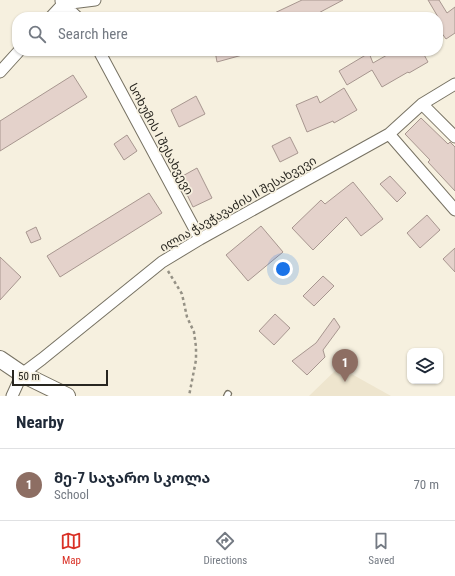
<!DOCTYPE html>
<html lang="en">
<head>
<meta charset="utf-8">
<style>
  :root { --surface:#fff; --page:#f2f2f3; --text:#1f2937; --muted:#747a83; --line:#e0e1e3; --accent:#d93025 }
  body { margin:0; font-family:"Roboto Condensed","Noto Sans Georgian",sans-serif; background:var(--page); color:var(--text) }
  .controls { position:absolute; right:12px; bottom:12px; display:grid; overflow:hidden; border-radius:8px; box-shadow:0 1px 3px #0004 }
  .controls button { width:36px; height:36px; display:grid; place-items:center; padding:0; border:0; border-bottom:1px solid var(--line); background:var(--surface); color:var(--text); font:20px sans-serif }
  .scale { position:absolute; left:12px; bottom:10px; width:96px; box-sizing:border-box; padding-left:4px; border:2px solid #282620; border-top:0; font-size:11px; line-height:14px; white-space:nowrap; color:#282620; -webkit-text-stroke:3px #f6f0df; paint-order:stroke }
  .you { position:absolute; left:283px; top:269px; width:14px; height:14px; margin:-10px; border:3px solid #fff; border-radius:50%; background:#1a73e8; box-shadow:0 0 0 6px #1a73e833 }
  .badge { display:grid; place-items:center; width:26px; height:26px; border-radius:50%; background:var(--accent); color:#fff; font-size:13px; font-weight:700 }
  .pin { position:absolute; translate:-50% -33px; filter:drop-shadow(0 1px 2px #0008) }
  .pin::after { content:''; position:absolute; top:21px; width:14px; height:12px; background:inherit; clip-path:polygon(0 0,100% 0,50% 100%) }
  .list { margin:0; padding:0; list-style:none }
  h2 { display:flex; justify-content:space-between; align-items:center; height:52px; margin:0; padding:0 16px; font-size:17px }
  h2 small { font-size:13px; font-weight:400; color:var(--muted) }
  .list li { display:grid; grid-template-columns:26px 1fr auto; gap:12px; align-items:center; box-sizing:border-box; height:72px; padding:0 16px; border-top:1px solid var(--line) }
  .list b { display:block; font-size:15px; white-space:nowrap }
  .list p { margin:0; font-size:13px; white-space:nowrap; color:var(--muted) }
  .list em { font-size:13px; font-style:normal; color:var(--muted) }
  .icon { flex:none; width:22px; height:22px; fill:none; stroke:currentColor; stroke-width:2; stroke-linecap:round; stroke-linejoin:round }
  .map { position:relative; flex:none; width:455px; height:396px; overflow:hidden }
  .search { position:absolute; background:var(--surface); box-shadow:0 1px 3px #0004; left:12px; right:12px; top:12px; height:44px; display:flex; align-items:center; gap:10px; box-sizing:border-box; padding:0 14px; border-radius:16px; color:var(--muted); font-size:15px }
  .sheet { height:124px; background:var(--surface) }
  nav { display:flex; justify-content:space-around; align-items:center; box-sizing:border-box; height:56px; border-top:1px solid var(--line); background:var(--surface); font-size:11px; color:var(--muted) }
  nav a { display:grid; justify-items:center; gap:2px }
  nav .on { color:var(--accent) }
  .map>svg:first-child { display:block }
</style>
</head>
<body>
<div class="map">
<svg width="455" height="396" viewBox="0 0 455 396">
  <rect width="100%" height="100%" fill="#f6f0df"/>
  <path fill="#eee5ce" d="M339,367L391,396H309Z"/>
  <path fill="#e4d2cb" stroke="#a7968f" d="M302,0H343L311,17H266Z
    M428,0H439L447,13L455,7V33L446,39L438,28V17Z
    M215,51H246V54L217,62Z
    M394,51H422L428,62L409,73L408,72L382,87L372,70L347,85L339,71L369,53L373,63Z
    M73,75L87,97L0,151V121Z
    M344,88L357,110L334,123L333,121L307,132L296,105L317,96L320,103Z
    M196,96L205,114L179,127L171,110Z
    M421,118L448,144L450,142L455,147V191L428,162L430,160L405,134Z
    M127,135L137,151L124,160L114,144Z
    M290,137L298,153L280,162L272,146Z
    M197,168L212,198L193,207L179,178Z
    M390,176L406,193L397,202L380,184Z
    M353,182L383,219L361,236L346,217L313,250L292,228L321,200L325,204Z
    M149,193L162,213L60,277L47,256Z
    M427,215L440,230L420,248L407,233Z
    M261,226L283,252L248,281L226,255Z
    M36,227L41,239L31,243L26,232Z
    M455,248V272L443,259Z
    M0,257L21,277L0,300Z
    M323,276L334,286L314,306L303,296Z
    M275,314L290,328L274,345L259,331Z
    M334,318L340,327L323,350L325,357L307,375L292,361L316,343Z"/>
  <g fill="none" stroke-linecap="round" stroke-linejoin="round">
    <defs>
      <path id="lane" d="M227,396L228,394"/>
      <path id="street" d="M61,1L63,4L77,17
        M51,17L63,4L95,0
        M99,51L200,239
        M0,72L19,51
        M422,104L455,137
        M389,134L455,210
        M12,396L22,374L42,359L162,262L200,239L389,134L422,104L455,84"/>
      <path id="secondary" d="M0,359L22,374L67,396"/>
    </defs>
    <use href="#lane" stroke="#777263" stroke-width="8"/>
    <use href="#street" stroke="#777263" stroke-width="13"/>
    <use href="#secondary" stroke="#777263" stroke-width="18"/>
    <path stroke="#959185" stroke-width="2.5" stroke-dasharray="3 3" stroke-linecap="butt" d="M168,271L182,294L187,317L194,332L196,347V360L189,396"/>
    <use href="#lane" stroke="#fff" stroke-width="5.5"/>
    <use href="#street" stroke="#fff" stroke-width="11"/>
    <use href="#secondary" stroke="#fff" stroke-width="16"/>
  </g>
  <g text-anchor="middle" dominant-baseline="central" stroke-width="3.5" stroke-linejoin="round" paint-order="stroke">
    <g font-size="12" fill="#282620" stroke="#f6f0df">
      <text transform="translate(161 139) rotate(62)">სოხუმის I შესახვევი</text>
      <text transform="translate(238 204) rotate(-30)">ილია ჭავჭავაძის II შესახვევი</text>
    </g>
  </g>
</svg>
<div class="controls">
<button><svg class="icon" aria-label="layers" viewBox="0 0 24 24"><path d="M12 4l9 5-9 5-9-5zM3 14l9 5 9-5"/></svg></button>
</div>
<div class="scale">50 m</div>
<div class="you"></div>
<div class="pin badge" style="left:345px;top:382px;background:#8d6e63">1</div>
<div class="search"><svg class="icon" aria-label="search" viewBox="0 0 24 24"><circle cx="10" cy="10" r="6"/><path d="M15 15l6 6"/></svg>Search here</div>
</div>
<section class="sheet">
<h2>Nearby<small></small></h2>
<ul class="list">
<li><span class="badge" style="background:#8d6e63">1</span><div><b>მე-7 საჯარო სკოლა</b><p>School</p></div><em>70 m</em></li>
</ul>
</section>
<nav>
<a class="on"><svg class="icon" aria-label="map" viewBox="0 0 24 24"><path d="M3 6l6-2 6 2 6-2v14l-6 2-6-2-6 2zM9 4v14M15 6v14"/></svg>Map</a>
<a><svg class="icon" aria-label="directions" viewBox="0 0 24 24"><path d="M12 3l9 9-9 9-9-9zM9 14v-3h6M13 9l2 2-2 2"/></svg>Directions</a>
<a><svg class="icon" aria-label="saved" viewBox="0 0 24 24"><path d="M7 4h10v16l-5-4-5 4z"/></svg>Saved</a>
</nav>
</body>
</html>
